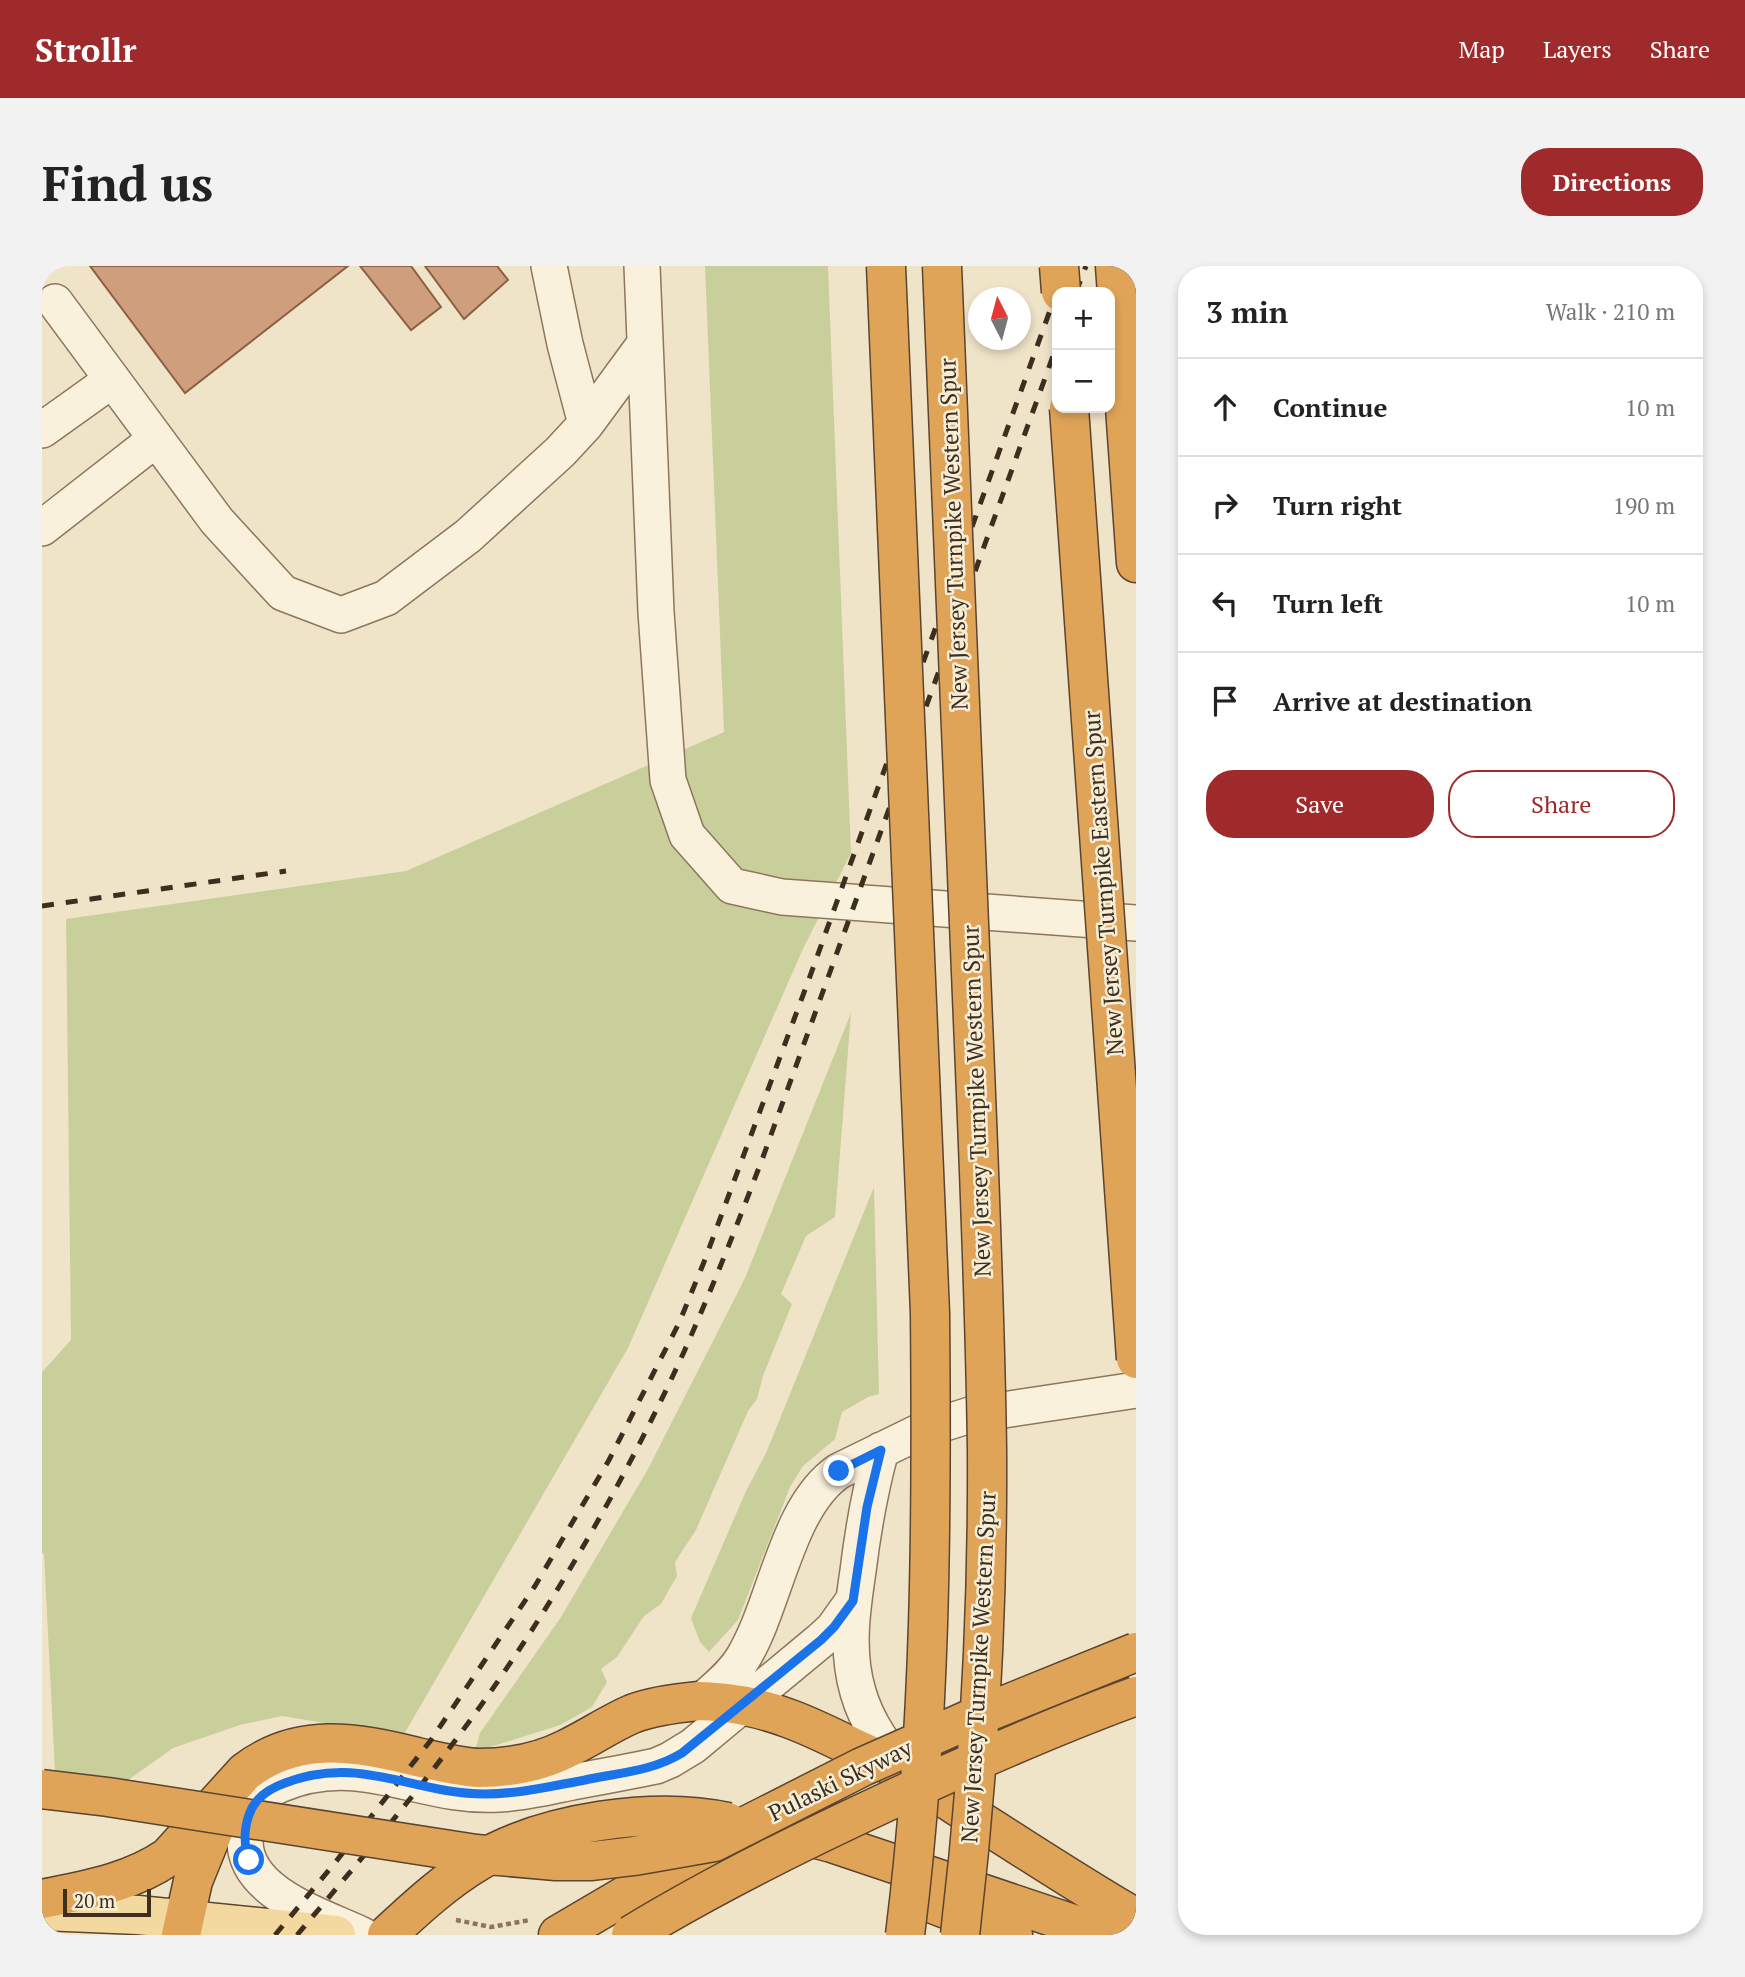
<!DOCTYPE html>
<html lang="en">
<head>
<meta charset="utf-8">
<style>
  :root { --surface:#fff; --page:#f2f2f2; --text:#222; --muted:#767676; --line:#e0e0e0; --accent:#9e2a2b }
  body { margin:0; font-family:"PT Serif",serif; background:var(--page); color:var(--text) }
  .controls { position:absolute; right:21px; top:21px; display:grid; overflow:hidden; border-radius:14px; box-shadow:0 4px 10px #0003 }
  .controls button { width:63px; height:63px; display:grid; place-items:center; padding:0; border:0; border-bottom:2px solid var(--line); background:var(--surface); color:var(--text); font:35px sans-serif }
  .compass { position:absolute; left:926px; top:21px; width:63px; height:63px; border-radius:50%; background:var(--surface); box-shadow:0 4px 10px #0003; rotate:354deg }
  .scale { position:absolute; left:21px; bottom:18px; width:88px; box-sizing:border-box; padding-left:7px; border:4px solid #3d2e20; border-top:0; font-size:19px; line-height:24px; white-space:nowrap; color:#3d2e20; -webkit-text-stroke:5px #f7eed8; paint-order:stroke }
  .stop { position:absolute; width:21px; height:21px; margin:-16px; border:5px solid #1a73e8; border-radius:50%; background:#fff }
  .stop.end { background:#1a73e8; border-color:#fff; box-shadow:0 2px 7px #0008 }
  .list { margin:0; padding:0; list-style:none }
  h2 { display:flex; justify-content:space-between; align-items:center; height:91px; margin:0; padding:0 28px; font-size:30px }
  h2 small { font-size:23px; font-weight:400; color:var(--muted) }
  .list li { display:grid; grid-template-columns:46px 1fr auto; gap:21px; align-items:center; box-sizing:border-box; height:98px; padding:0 28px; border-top:2px solid var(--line) }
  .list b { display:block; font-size:26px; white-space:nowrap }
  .list em { font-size:23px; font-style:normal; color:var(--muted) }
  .actions { display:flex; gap:14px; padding:21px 28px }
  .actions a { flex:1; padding:16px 0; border:2px solid var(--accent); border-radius:28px; text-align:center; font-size:24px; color:var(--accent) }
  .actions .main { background:var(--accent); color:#fff }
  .icon { flex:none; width:38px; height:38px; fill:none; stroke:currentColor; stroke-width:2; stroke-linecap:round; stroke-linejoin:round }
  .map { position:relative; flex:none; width:1094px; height:1669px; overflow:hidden; border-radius:28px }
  header { display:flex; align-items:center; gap:42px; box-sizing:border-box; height:98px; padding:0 35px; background:var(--accent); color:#fff }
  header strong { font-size:33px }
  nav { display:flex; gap:38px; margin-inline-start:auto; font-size:24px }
  .intro { display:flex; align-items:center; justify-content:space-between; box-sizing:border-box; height:168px; padding:0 42px }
  h1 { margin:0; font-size:49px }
  .button { padding:18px 32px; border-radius:28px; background:var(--accent); color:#fff; font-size:24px; font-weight:700 }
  main { display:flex; gap:42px; padding:0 42px }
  aside { flex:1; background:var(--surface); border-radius:28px; box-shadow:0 4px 10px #0003 }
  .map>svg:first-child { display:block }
</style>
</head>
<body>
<header>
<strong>Strollr</strong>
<nav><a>Map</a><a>Layers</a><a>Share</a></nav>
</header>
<div class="intro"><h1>Find us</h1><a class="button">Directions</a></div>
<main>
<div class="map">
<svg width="1094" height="1669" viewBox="0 0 1094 1669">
  <rect width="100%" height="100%" fill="#f0e4c8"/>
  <path fill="#c9cf9b" d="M663,0H786L809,587L760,685L586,1082L361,1470L240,1450L198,1459L131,1482L82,1517L13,1506L2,1288L0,1287V1106L29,1074L24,653L364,605L682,466Z
    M809,747L793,951L764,970L739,1028L750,1038L721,1110L715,1133L706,1145L654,1264L633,1296L635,1310L619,1338L602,1350L575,1391L559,1403L565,1416L550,1441L518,1459L439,1484L433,1485L438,1467L519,1351L606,1203L703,1012Z
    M832,921L837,1128L826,1131L800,1146L793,1173L761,1200L748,1221L696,1354L667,1386L658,1376L649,1352L704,1225L724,1187Z"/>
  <path fill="#cf9f7d" stroke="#8d5f41" stroke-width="2" d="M48,0H306L143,127Z
    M318,0H369L399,41L369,64Z
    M383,0H455L466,14L422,53Z"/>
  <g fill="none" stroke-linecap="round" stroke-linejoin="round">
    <defs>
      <path id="minor" d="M507,0L523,78L544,158
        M600,0L614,346L626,514L645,569L690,620L740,631L1094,657
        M13,36L175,255L241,327L299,349L344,332L426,270L518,186L544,158L602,79
        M0,164L70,114
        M0,262L114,173
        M839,1184C828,1224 821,1264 816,1305C810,1345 804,1386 816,1426C825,1458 844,1483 865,1508
        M660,1435C675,1421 691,1409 701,1392C734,1338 744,1241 797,1205L881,1164L928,1149L1094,1124
        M320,1669C280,1650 202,1627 203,1574C203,1549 214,1529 237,1519C319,1484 378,1533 457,1528C482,1527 506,1521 530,1516C558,1511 586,1506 614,1500L628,1494L651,1480L779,1374L791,1363L811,1335"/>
      <path id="major" d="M0,1645L96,1649L294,1669"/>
      <path id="highway" d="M1073,0L1094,297
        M747,1566L790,1577L1064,1669
        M0,1633C44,1624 88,1617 126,1591L203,1506C256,1465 314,1476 375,1491C395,1495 416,1501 437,1502C467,1502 498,1496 524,1483C547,1472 567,1458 590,1448C611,1440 635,1437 657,1435C666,1435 675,1436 684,1437C729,1442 768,1460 808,1480C827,1489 847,1498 865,1508C886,1521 907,1535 927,1548C983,1583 1037,1619 1094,1652
        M891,1638L971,1669
        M139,1669L151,1615L179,1546
        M516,1669L671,1578"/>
    </defs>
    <use href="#minor" stroke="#8d765c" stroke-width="38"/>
    <use href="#major" stroke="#5b4430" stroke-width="41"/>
    <use href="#highway" stroke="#5b4430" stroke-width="41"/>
    <path stroke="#8d765c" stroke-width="4.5" stroke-dasharray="5 3.5" stroke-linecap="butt" d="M414,1654L449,1661L488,1654"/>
    <use href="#minor" stroke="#faf1dc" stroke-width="35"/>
    <use href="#major" stroke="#f3d9a0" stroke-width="38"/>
    <use href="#highway" stroke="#e0a458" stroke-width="38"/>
    <path stroke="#3d2e20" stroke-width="5" stroke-dasharray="12 12" stroke-linecap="butt" d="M1034,26L1044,0
      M0,640L244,605
      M233,1669L292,1598L389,1474L493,1320L567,1194L637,1057L662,996L767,713L1024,0
      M255,1669C321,1591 388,1512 447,1428C521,1322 587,1206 641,1088C670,1023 696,957 721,891L1015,79"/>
    <defs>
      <path id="highway-bridge" d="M844,0L888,1047C890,1254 889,1463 863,1669
        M900,0C910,252 921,503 931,755C937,898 943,1040 945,1183C946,1345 937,1508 918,1669
        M1017,0L1019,26
        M1027,142L1094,1093
        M0,1523L66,1531L434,1588L514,1595H550L592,1590L672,1576L820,1501L926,1454L1094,1386
        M345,1669C373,1643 403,1615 437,1595C503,1556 612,1540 686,1556
        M589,1669C678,1615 773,1569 868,1525C942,1491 1017,1458 1094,1430"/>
    </defs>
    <use href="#highway-bridge" stroke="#5b4430" stroke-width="41" stroke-linecap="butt"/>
    <use href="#highway-bridge" stroke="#e0a458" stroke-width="38"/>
  </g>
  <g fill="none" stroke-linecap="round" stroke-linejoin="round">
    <path stroke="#1a73e8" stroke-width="9" d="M207,1594C201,1577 202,1558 210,1542C217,1529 229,1522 243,1517C318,1488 371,1528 443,1528C476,1528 510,1520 543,1514C576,1507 611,1505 640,1487L779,1374L792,1361L811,1335L825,1241L839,1184L797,1205"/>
  </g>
  <g text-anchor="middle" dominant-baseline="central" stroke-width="5" stroke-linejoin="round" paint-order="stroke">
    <g font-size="23" fill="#3d2e20" stroke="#f7eed8">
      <text transform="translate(911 268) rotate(-92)">New Jersey Turnpike Western Spur</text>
      <text transform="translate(1061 617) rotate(-94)">New Jersey Turnpike Eastern Spur</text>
      <text transform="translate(934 835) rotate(-92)">New Jersey Turnpike Western Spur</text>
      <text transform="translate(936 1401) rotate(-87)">New Jersey Turnpike Western Spur</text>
      <text transform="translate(798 1514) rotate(-26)">Pulaski Skyway</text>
    </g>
  </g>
</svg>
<div class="controls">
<button>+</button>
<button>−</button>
</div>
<svg class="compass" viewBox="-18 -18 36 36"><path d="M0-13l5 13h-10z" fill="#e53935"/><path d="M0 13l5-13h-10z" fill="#767676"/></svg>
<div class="scale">20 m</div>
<div class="stop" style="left:207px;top:1594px"></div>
<div class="stop end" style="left:797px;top:1205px"></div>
</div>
<aside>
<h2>3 min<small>Walk · 210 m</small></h2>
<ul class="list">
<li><svg class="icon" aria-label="ahead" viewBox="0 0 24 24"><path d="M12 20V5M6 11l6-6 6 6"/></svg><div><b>Continue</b></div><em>10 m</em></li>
<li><svg class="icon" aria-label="right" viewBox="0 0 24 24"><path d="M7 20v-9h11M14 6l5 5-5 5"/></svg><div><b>Turn right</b></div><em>190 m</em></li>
<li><svg class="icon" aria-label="left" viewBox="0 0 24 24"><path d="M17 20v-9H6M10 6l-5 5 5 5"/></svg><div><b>Turn left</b></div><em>10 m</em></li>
<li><svg class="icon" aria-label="arrive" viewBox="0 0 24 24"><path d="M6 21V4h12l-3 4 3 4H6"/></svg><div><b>Arrive at destination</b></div></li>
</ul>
<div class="actions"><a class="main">Save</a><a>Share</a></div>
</aside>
</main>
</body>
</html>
